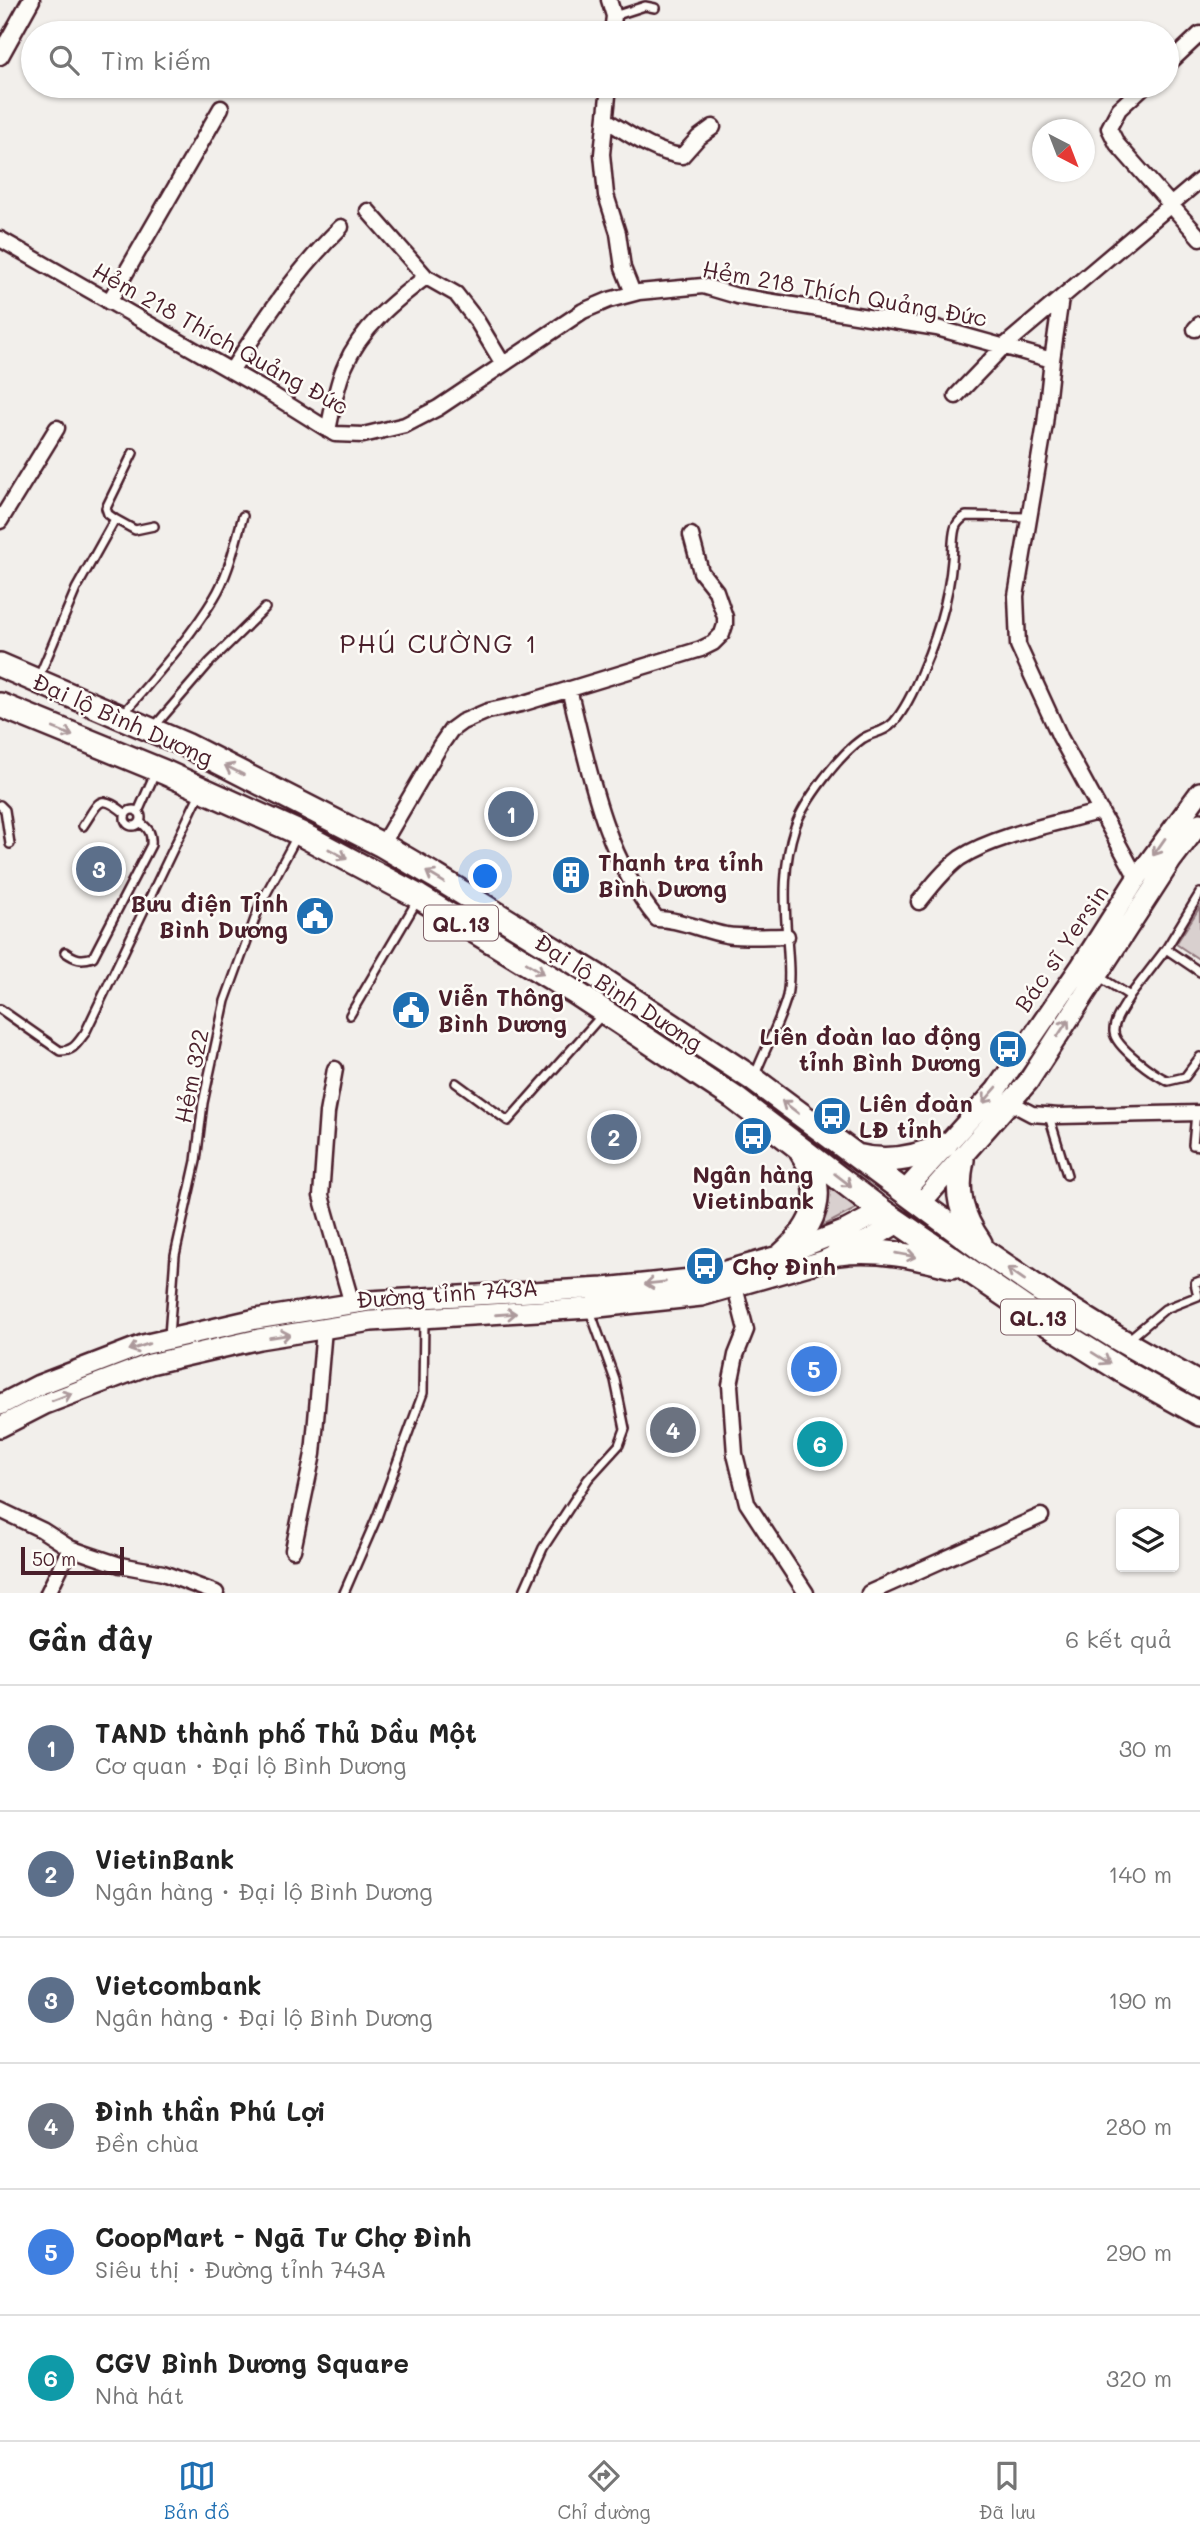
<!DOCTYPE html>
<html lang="vi">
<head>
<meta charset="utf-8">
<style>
  :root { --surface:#fff; --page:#f6f6f6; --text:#222; --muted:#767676; --line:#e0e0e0; --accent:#1f6fb2 }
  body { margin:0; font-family:Mali,sans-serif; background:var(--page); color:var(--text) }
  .controls { position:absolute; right:21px; bottom:21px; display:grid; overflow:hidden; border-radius:7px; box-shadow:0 2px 5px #0004 }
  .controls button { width:63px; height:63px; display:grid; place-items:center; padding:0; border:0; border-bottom:2px solid var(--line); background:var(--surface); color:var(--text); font:35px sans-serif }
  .compass { position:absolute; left:1032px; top:119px; width:63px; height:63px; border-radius:50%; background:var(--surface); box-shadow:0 2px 5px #0004; rotate:138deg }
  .scale { position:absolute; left:21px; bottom:18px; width:103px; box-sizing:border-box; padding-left:7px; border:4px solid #4a1f2b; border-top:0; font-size:19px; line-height:24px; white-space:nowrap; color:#4a1f2b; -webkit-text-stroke:5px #fdfcf7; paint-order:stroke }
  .you { position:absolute; left:486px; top:877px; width:24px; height:24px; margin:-18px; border:5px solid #fff; border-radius:50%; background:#1a73e8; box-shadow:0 0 0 10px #1a73e833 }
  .badge { display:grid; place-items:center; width:46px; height:46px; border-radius:50%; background:var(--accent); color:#fff; font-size:23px; font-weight:700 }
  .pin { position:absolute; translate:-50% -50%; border:4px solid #fff; box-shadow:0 2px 7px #0006 }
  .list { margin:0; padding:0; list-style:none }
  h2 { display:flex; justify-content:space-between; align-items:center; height:91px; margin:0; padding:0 28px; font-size:30px }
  h2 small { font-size:23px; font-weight:400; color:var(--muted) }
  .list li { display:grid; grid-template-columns:46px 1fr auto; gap:21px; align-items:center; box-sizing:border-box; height:126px; padding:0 28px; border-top:2px solid var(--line) }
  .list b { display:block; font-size:26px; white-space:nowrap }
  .list p { margin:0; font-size:23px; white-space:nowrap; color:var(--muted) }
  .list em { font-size:23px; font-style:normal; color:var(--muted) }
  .icon { flex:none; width:38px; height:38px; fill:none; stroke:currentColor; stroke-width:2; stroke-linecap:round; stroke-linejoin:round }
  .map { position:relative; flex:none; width:1200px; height:1593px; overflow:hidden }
  .search { position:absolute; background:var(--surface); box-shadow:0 2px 5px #0004; left:21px; right:21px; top:21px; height:77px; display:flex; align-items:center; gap:18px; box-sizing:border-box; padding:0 24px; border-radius:38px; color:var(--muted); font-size:26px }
  .sheet { height:847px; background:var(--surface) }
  nav { display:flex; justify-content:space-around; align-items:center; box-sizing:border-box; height:98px; border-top:2px solid var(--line); background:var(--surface); font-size:19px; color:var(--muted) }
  nav a { display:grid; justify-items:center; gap:4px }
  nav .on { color:var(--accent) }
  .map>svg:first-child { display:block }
</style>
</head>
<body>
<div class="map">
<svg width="1200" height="1593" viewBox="0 0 1200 1593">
  <rect width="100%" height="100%" fill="#f2efeb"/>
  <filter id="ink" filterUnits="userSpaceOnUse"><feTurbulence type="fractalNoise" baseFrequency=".0143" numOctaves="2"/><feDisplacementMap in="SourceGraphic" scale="14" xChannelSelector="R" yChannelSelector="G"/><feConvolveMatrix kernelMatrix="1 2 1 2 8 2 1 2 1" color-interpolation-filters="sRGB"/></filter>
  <g filter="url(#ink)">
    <path fill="#d9d0cf" stroke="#92787d" stroke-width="2" d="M1200,907V960L1176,944Z
      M828,1182L863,1205L823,1226Z"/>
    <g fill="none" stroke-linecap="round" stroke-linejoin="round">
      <defs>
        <path id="service" d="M614,16L645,6L655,8
          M115,519L108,514L106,508L133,453
          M38,679L76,589L115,519L135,530L154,526
          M124,713C155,676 189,639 214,598C229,574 235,543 243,516
          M154,727L210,662L265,608
          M0,805L5,810L10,844
          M125 818a8 8 0 1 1 16 0a8 8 0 1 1-16 0Z
          M138,812L156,771
          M83,826C99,803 98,791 126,814
          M1200,893L1166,949L1200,972
          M65,952C75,959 81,961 93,957L151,845C152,833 149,829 140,822
          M1098,976L1130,996C1125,1006 1113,1020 1114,1032C1115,1047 1155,1075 1168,1081L1185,1077L1200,1057
          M1130,996L1166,949
          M0,1009L60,1051C74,1051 77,1043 85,1033L200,793
          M350,1015L417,901
          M755,1075C764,1051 781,1020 787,996C791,977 788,956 787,937C784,899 783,864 795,827C804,801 839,755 862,739C872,732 884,733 894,722C906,708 915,688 922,671C940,630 952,587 953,543C954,530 954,523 966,516L1029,517
          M456,1083L508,1121L602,1015
          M1196,1113L1193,1145L1200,1146
          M1049,1116L1067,1175
          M169,1336L175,1255L196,1161L203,1103L225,1001L260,905L297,836
          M1129,1339L1165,1309L1198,1296L1195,1283L1200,1281
          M344,1593L377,1517L423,1393L424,1319
          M523,1593L543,1548L588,1479L619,1445L625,1429L615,1380L589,1308"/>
        <path id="minor" d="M609,0L614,16L612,33
          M1167,65L1200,34
          M609,86L602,154L606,195L618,233L623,268L633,293
          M1144,86L1119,109L1109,128L1117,144L1200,238
          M606,120C629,134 655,153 682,156L698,138L713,127
          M368,211L426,277
          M0,239L268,392L335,434L363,435L405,425L438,408L583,311L609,300L639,292L703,286L737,296L937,328L1052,360L1045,424L1016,596L1018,645L1060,737L1137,878
          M109,302L221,108
          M1195,329L1200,324
          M1052,360L1061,298
          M231,371C264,320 297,270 341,227
          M956,396L1003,347L1200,180
          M328,430C333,409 336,385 345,366C361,328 394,301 426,277L456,294L477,321L503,364
          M0,521L57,428
          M569,689C589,769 603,854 657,919C680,919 703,931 726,935C746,938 767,936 787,936
          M382,845L440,746L451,730L462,722L488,711L521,704L701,649L713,643L722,634L725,625V617L716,591L701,572L691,535
          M919,902C931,887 944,870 960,858C995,835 1060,823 1101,811
          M335,1069L327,1113L321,1196L352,1304
          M1011,1103L1032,1114L1058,1116L1200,1113
          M735,1287L746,1330L736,1355L730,1385L735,1454L747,1503L806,1593
          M0,1510L42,1530L70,1548L87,1554L120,1565L163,1573L216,1593
          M293,1550L313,1454L324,1329
          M48,1593L70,1548
          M869,1593L1041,1516"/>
        <path id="tertiary" d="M0,56L31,0"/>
        <path id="secondary" d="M904,1192L996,1090L1081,966L1137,878L1200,792
          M920,1204L1028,1082L1171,861L1200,823
          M0,1405L39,1385L143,1345L256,1319L369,1301L604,1288L701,1278L782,1255L846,1230L882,1211
          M0,1427L45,1404L150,1364L259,1339L371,1321L589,1308L701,1296L823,1261L871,1239L898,1223"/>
        <path id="trunk" d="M0,665L186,745L382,845L435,876L597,976L753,1079L988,1254L1052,1298L1115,1337L1200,1385
          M0,705L164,772L299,833L419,897L576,993L733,1097L882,1211L1046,1323L1121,1370L1200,1414
          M857,1156C887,1164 917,1158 945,1145
          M962,1160C955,1193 961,1216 980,1243
          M838,1253C878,1248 914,1256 952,1266
          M782,1255C816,1225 829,1192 801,1151"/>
      </defs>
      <use href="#service" stroke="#4a1f2b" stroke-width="12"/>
      <use href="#minor" stroke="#4a1f2b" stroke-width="19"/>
      <use href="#tertiary" stroke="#4a1f2b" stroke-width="21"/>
      <use href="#secondary" stroke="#4a1f2b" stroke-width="24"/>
      <use href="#trunk" stroke="#4a1f2b" stroke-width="28"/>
      <use href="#service" stroke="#fdfcf7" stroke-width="7"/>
      <use href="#minor" stroke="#fdfcf7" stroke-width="14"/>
      <use href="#tertiary" stroke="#fdfcf7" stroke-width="16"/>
      <use href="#secondary" stroke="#fdfcf7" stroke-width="19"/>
      <use href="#trunk" stroke="#fdfcf7" stroke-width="23"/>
    </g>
    <defs><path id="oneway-shaft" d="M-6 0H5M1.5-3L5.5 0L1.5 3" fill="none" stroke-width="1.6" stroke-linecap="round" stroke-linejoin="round" transform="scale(1.75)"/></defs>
    <g stroke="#ac999b">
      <use href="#oneway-shaft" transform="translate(63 732) rotate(22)"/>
      <use href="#oneway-shaft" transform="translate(234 770) rotate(-153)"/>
      <use href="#oneway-shaft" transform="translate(1159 847) rotate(125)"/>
      <use href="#oneway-shaft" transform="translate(338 854) rotate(28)"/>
      <use href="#oneway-shaft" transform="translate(435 877) rotate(-149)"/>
      <use href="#oneway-shaft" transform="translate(535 968) rotate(31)"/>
      <use href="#oneway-shaft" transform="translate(1063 1028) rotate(-57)"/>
      <use href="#oneway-shaft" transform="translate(990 1095) rotate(131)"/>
      <use href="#oneway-shaft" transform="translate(790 1107) rotate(-143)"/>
      <use href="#oneway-shaft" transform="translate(843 1180) rotate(37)"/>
      <use href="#oneway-shaft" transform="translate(906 1255) rotate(10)"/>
      <use href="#oneway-shaft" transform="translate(1016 1274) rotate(-145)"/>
      <use href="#oneway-shaft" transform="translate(655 1283) rotate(174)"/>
      <use href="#oneway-shaft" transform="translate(506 1314) rotate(-4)"/>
      <use href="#oneway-shaft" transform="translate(280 1336) rotate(-9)"/>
      <use href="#oneway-shaft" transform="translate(139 1347) rotate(161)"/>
      <use href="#oneway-shaft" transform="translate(1101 1358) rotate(32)"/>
      <use href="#oneway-shaft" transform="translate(62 1397) rotate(-21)"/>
    </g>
  </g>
  <defs>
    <symbol id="building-disc" viewBox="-11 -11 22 22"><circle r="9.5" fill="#1f6fb2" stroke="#fdfcf7"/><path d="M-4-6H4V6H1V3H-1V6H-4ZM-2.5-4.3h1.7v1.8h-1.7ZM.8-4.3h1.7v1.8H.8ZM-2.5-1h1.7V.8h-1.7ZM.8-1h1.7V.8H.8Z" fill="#fff"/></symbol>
    <symbol id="civic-disc" viewBox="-11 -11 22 22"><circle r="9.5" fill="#1f6fb2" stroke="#fdfcf7"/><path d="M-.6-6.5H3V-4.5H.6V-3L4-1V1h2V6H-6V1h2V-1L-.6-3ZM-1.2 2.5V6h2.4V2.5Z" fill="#fff"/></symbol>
    <symbol id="bus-disc" viewBox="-11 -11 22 22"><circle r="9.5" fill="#1f6fb2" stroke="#fdfcf7"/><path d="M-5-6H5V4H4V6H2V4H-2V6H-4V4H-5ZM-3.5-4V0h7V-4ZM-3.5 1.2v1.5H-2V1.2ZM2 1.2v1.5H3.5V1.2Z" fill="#fff"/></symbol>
  </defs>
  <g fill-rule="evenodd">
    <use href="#building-disc" x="549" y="853" width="44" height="44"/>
    <use href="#civic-disc" x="293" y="894" width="44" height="44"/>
    <use href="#civic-disc" x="389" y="988" width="44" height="44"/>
    <use href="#bus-disc" x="986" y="1027" width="44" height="44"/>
    <use href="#bus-disc" x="810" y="1094" width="44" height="44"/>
    <use href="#bus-disc" x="731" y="1114" width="44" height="44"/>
    <use href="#bus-disc" x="683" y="1244" width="44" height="44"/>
  </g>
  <g text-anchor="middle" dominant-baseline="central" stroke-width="5" stroke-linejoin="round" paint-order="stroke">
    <g fill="#fdfcf7" stroke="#806168" stroke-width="2">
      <rect x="424" y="905.5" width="74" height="35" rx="5"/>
      <rect x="1001" y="1299.5" width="74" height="35" rx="5"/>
    </g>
    <g font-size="21" font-weight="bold" fill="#4a1f2b">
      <text x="461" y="923">QL.13</text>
      <text x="1038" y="1317">QL.13</text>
    </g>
    <g font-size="23" fill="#4a1f2b" stroke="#fdfcf7">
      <text transform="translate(845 293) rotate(10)">Hẻm 218 Thích Quảng Đức</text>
      <text transform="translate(221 338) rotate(29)">Hẻm 218 Thích Quảng Đức</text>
      <text transform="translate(123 719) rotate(24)">Đại lộ Bình Dương</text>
      <text transform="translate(1061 948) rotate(-56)">Bác sĩ Yersin</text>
      <text transform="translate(619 992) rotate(33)">Đại lộ Bình Dương</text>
      <text transform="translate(191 1076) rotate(-79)">Hẻm 322</text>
      <text transform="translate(447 1293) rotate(-4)">Đường tỉnh 743A</text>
    </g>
    <g font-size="23" font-weight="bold" fill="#4a1f2b" stroke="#fdfcf7" text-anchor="start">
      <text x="598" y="862">Thanh tra tỉnh<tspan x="598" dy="26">Bình Dương</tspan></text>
      <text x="288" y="903" text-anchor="end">Bưu điện Tỉnh<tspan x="288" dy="26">Bình Dương</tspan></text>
      <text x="438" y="997">Viễn Thông<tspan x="438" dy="26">Bình Dương</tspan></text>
      <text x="981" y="1036" text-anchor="end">Liên đoàn lao động<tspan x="981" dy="26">tỉnh Bình Dương</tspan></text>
      <text x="859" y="1103">Liên đoàn<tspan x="859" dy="26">LĐ tỉnh</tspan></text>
      <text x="753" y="1174" text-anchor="middle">Ngân hàng<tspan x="753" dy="26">Vietinbank</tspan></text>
      <text x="732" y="1266">Chợ Đình</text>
    </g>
    <g font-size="26" letter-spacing="2" fill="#4a1f2b" stroke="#fdfcf7">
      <text x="439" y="643">PHÚ CƯỜNG 1</text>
    </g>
  </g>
</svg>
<div class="controls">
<button><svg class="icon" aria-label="layers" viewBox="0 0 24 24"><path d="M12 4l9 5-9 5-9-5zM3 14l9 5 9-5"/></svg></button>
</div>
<svg class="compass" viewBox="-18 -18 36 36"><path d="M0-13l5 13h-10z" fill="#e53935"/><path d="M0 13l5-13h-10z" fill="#767676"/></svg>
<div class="scale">50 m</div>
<div class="you"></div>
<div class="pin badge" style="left:511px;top:814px;background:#5c6f8a">1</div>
<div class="pin badge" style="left:614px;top:1137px;background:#5c6f8a">2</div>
<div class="pin badge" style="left:99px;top:869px;background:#5c6f8a">3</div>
<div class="pin badge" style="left:673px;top:1430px;background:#6b7280">4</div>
<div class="pin badge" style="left:814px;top:1369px;background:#3f7fe0">5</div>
<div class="pin badge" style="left:820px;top:1444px;background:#0f9aa8">6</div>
<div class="search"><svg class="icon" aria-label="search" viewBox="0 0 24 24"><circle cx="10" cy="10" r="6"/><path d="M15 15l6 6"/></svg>Tìm kiếm</div>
</div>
<section class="sheet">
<h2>Gần đây<small>6 kết quả</small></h2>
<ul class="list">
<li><span class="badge" style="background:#5c6f8a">1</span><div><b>TAND thành phố Thủ Dầu Một</b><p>Cơ quan · Đại lộ Bình Dương</p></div><em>30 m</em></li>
<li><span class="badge" style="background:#5c6f8a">2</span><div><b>VietinBank</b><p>Ngân hàng · Đại lộ Bình Dương</p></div><em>140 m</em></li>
<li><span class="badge" style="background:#5c6f8a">3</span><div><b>Vietcombank</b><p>Ngân hàng · Đại lộ Bình Dương</p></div><em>190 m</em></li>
<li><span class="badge" style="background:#6b7280">4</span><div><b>Đình thần Phú Lợi</b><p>Đền chùa</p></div><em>280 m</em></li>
<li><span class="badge" style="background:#3f7fe0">5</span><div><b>CoopMart - Ngã Tư Chợ Đình</b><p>Siêu thị · Đường tỉnh 743A</p></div><em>290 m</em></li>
<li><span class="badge" style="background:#0f9aa8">6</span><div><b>CGV Bình Dương Square</b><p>Nhà hát</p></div><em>320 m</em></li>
</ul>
</section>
<nav>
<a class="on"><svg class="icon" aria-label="map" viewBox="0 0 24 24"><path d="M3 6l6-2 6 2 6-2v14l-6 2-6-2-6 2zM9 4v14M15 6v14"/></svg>Bản đồ</a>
<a><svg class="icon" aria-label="directions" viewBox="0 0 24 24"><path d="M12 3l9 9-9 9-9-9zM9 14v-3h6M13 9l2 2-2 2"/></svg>Chỉ đường</a>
<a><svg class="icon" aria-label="saved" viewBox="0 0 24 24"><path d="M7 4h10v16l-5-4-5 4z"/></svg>Đã lưu</a>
</nav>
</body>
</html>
